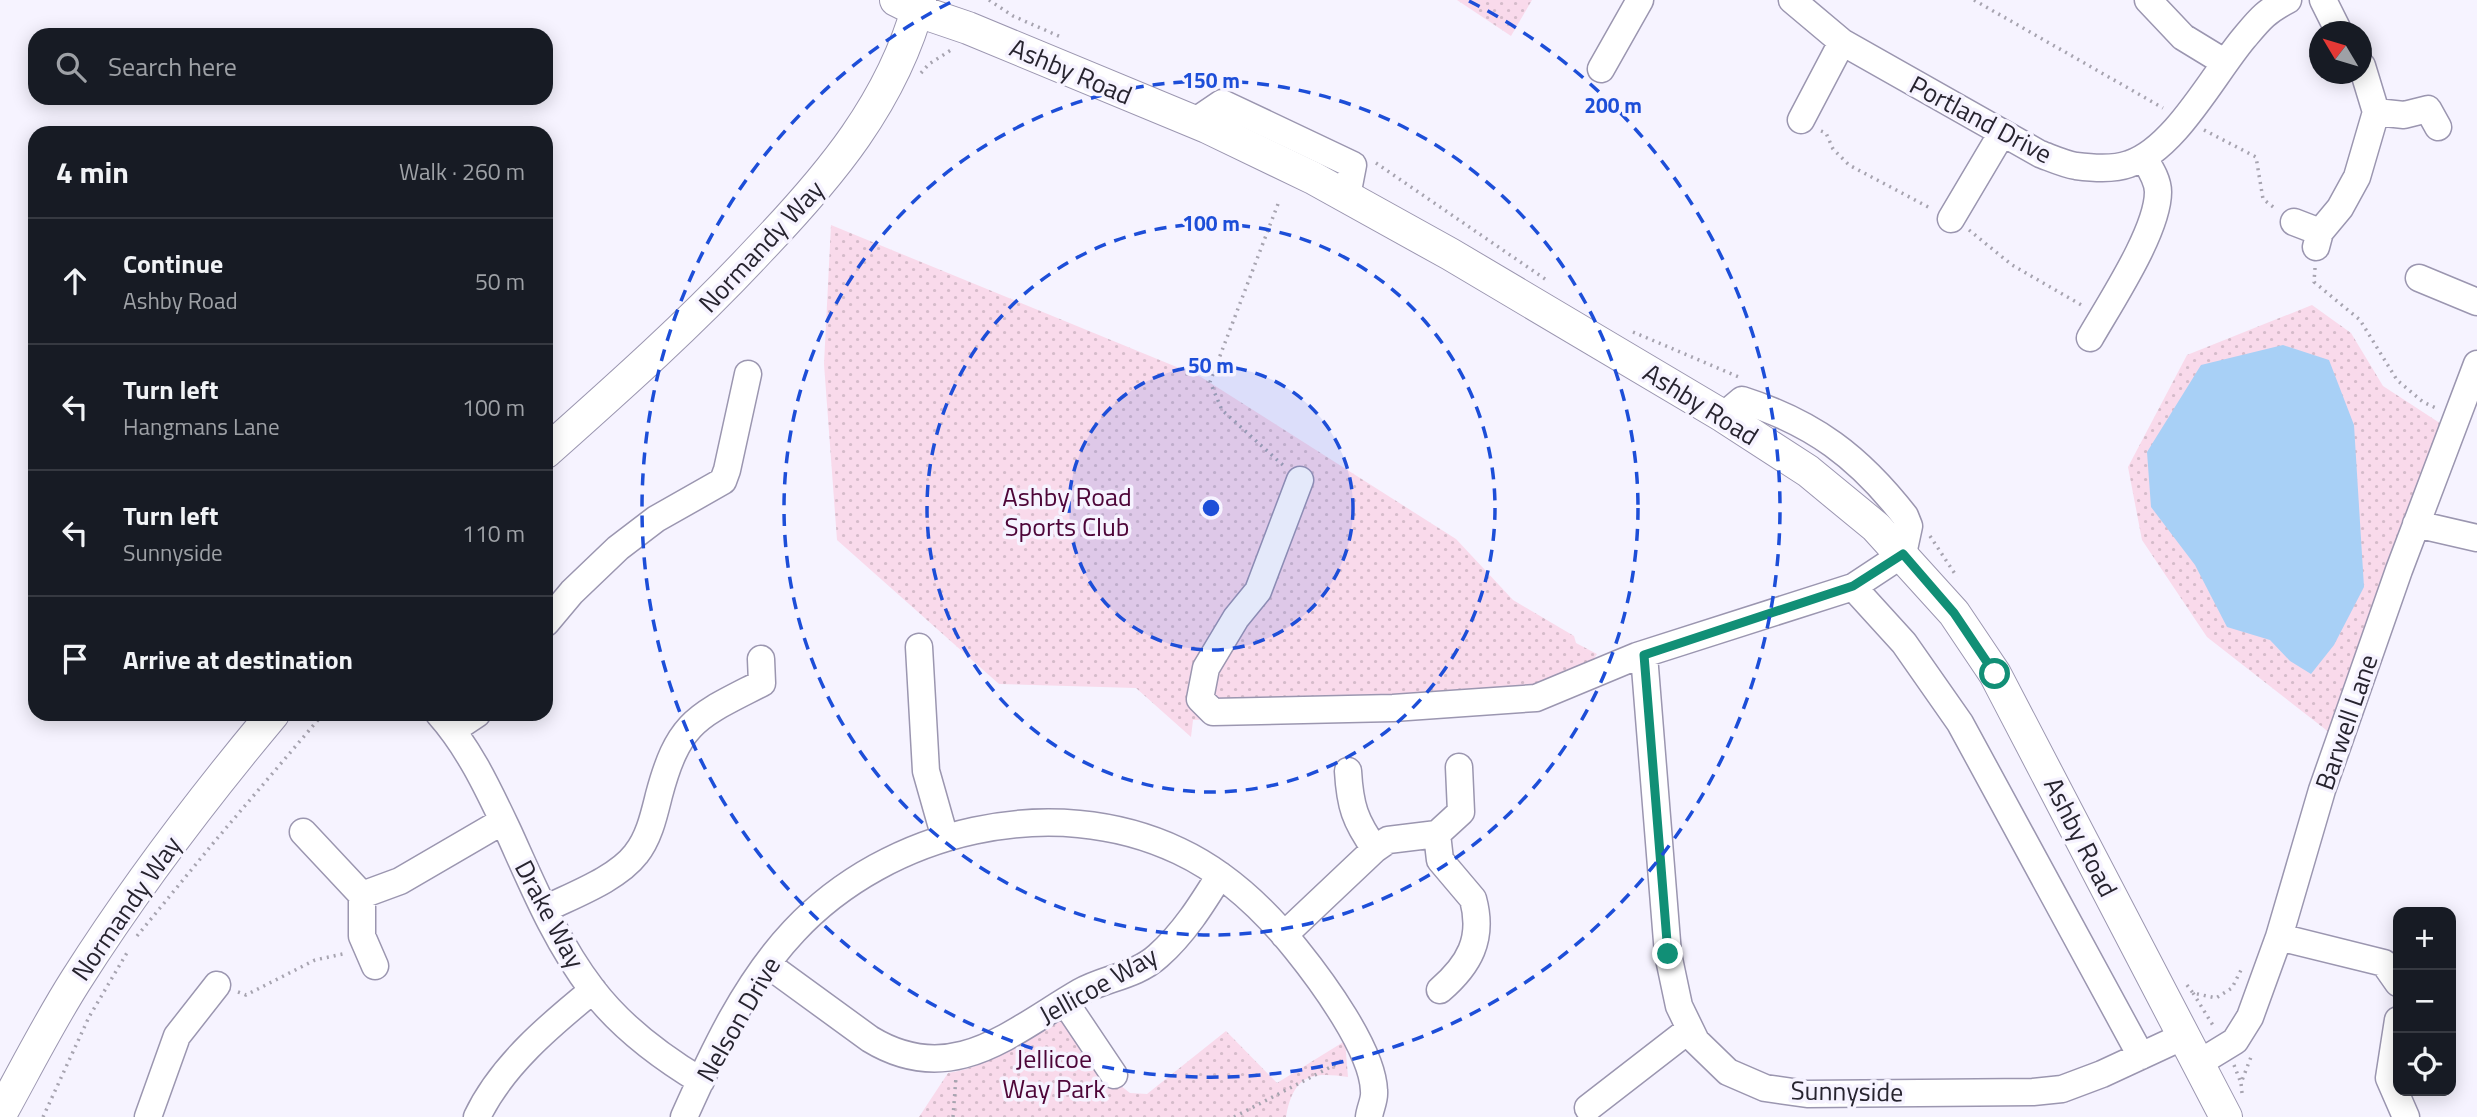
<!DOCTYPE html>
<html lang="en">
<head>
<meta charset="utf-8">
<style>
  :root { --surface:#171b24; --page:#242831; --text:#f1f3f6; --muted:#9ea1a6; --line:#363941 }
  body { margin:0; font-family:"Titillium Web",sans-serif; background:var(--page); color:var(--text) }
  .controls { position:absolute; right:21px; bottom:21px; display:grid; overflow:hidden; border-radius:14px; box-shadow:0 4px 18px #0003 }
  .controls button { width:63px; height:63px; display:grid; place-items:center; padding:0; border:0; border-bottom:2px solid var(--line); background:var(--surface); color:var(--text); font:35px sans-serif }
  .compass { position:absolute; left:2309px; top:21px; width:63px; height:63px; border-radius:50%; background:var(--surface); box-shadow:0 4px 18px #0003; rotate:308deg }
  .stop { position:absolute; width:21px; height:21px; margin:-16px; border:5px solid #118f76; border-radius:50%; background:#fff }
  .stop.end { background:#118f76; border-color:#fff; box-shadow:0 2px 7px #0008 }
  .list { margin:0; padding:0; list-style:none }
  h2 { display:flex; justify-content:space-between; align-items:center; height:91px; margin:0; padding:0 28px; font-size:30px }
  h2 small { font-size:23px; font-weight:400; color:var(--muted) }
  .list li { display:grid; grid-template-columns:46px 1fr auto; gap:21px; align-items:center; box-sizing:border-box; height:126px; padding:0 28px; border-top:2px solid var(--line) }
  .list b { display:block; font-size:26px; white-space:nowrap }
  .list p { margin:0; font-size:23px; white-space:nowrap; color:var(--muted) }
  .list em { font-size:23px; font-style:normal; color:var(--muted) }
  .icon { flex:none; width:38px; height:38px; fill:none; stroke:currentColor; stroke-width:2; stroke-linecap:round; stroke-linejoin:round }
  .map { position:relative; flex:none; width:2477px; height:1117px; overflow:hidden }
  .search { position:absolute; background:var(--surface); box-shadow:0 4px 18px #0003; left:28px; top:28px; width:525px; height:77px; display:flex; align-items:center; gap:18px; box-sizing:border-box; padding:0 24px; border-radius:21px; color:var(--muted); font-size:26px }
  .panel { position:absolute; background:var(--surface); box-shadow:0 4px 18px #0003; left:28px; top:126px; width:525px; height:595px; border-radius:21px }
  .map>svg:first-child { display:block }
</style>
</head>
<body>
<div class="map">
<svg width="2477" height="1117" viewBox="0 0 2477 1117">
  <defs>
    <pattern id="green-dots" width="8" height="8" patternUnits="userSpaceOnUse" patternTransform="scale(1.75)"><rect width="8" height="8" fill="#f9daeb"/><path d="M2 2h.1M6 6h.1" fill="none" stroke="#d5bbca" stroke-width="1.8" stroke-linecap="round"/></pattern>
  </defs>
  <rect width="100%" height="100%" fill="#f6f3ff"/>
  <path fill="url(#green-dots)" d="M1457,0H1532L1511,36Z
    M831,225L1201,377L1456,539L1513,600L1574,636L1576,643L1597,654L1579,681L1537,704L1193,720L1191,737L1136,688L999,684L837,540L824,364Z
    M2312,305L2351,333L2383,386L2452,431L2339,740L2207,637L2142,540L2128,467L2187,355Z
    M1064,1014L1111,1078L1130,1093L1147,1094L1226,1031L1277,1083L1345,1041L1348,1077C1310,1071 1293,1076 1286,1117H919L948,1073C990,1067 1029,1037 1064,1014Z"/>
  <path fill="#a8d0f6" d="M2283,345L2329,360L2354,425L2364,587L2334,645L2311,674L2290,661L2270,640L2227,627L2195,565L2151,507L2147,452L2201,365Z"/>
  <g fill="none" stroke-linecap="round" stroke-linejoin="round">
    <defs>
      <path id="minor" d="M1792,0L1842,42L2040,154C2051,158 2064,164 2076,166C2092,168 2113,170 2129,164C2175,149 2213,75 2244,38C2260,19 2265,12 2288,0
        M2148,0L2183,37L2224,62
        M2323,0L2339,32
        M1601,69L1640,0
        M2376,112L2404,115L2428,109L2438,127
        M1801,120L1842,42
        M1194,122L1222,103L1353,165L1347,196
        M1951,219L2002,133
        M2294,222L2320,232
        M2316,247L2320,232L2340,208L2357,177L2376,112L2362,66
        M2419,278L2477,302
        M2090,338C2110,303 2158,231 2158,192C2158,180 2150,168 2144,158
        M1300,480L1258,591L1236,618L1206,668L1200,699L1213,712L1393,708L1536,698L1637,656L1853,587L1903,554L1909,526L1905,516C1859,457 1814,423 1742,400L1723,416
        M2416,524L2477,538
        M1853,587L1904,643L1960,723L2141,1056
        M546,623L572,592L618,548L656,519L723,481L727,470L748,374
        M919,647L926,771L945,838
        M1644,655L1668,954L1679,1006L1696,1041L1728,1072L1765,1088L1807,1094L2033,1092L2062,1089L2102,1074L2184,1036
        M439,714C470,749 489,791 509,833C533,886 556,942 592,989C620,1026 661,1057 701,1081
        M453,730L477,714
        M1348,771C1350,806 1355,821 1375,849
        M303,832L362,895L400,881L503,821
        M1437,834L1440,860L1473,899C1484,939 1469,965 1440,990
        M1437,834L1461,812L1459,767
        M362,895V936L375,966
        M545,909C573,895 617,879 636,854C649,838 654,815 659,795C679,720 698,716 762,683L761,659
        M1284,935L1375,849L1388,840L1437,834
        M2279,937L2384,963L2398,983
        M767,964L870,1039C952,1089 1011,1032 1080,992C1105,978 1136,976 1158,956C1184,933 1202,904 1220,875
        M1065,1002L1114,1075
        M2398,1020L2389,1078L2406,1117
        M2199,1063L2235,1041L2250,1017L2279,937L2322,790L2399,570L2477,364
        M1588,1108L1690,1029
        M148,1117L177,1036L217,985
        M477,1117C501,1066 550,1025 593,990
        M684,1117C713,1052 745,983 794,931C888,830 1053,791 1179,851C1226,873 1264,909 1296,949C1321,980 1373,1050 1374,1091C1375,1100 1370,1108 1369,1117"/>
      <path id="major" d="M896,0L918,11L968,28L1207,127L1313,178L1450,254L1723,416L1808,471L1876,527L1954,613L1995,674L2226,1117
        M546,452C619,387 691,323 758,251C829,177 893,102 920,0
        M0,1115C25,1070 48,1024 76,980C135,887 202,799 273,714"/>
    </defs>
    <use href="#minor" stroke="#9b96b0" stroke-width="29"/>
    <use href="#major" stroke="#9b96b0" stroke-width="34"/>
    <path stroke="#a7a4b0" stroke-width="3.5" stroke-dasharray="2 5" stroke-linecap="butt" d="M989,0L1013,16L1061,37
      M1974,0L2163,108
      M921,73L929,64L951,50
      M2204,130L2256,157L2263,199L2277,210
      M1821,131L1826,133L1833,149L1849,165L1932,209
      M1376,163L1548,281
      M1278,204L1210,382L1222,410L1285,467
      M1969,230L2012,265L2085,307
      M2315,268L2314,282L2360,320L2397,380L2423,402L2436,408
      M1633,332L1739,377
      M1930,536L1957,577
      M137,936L215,841L323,714
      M2187,985L2193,993L2216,998L2232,988L2243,966
      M238,992L246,995L315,960L347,953
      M2193,993L2214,1027
      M2234,1065L2241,1083
      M2242,1093L2241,1083L2251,1057
      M43,1117L89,1017L128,951
      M953,1117L956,1077
      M1234,1117L1344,1060"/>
    <use href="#minor" stroke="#fff" stroke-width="26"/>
    <use href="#major" stroke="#fff" stroke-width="32"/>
  </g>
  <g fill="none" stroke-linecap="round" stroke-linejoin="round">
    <path stroke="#118f76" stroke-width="9" d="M1668,954L1644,655L1853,586L1903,554L1954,613L1995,674"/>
  </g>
  <circle cx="1211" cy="508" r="142" fill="#1d4ed8" fill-opacity=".12"/>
  <g fill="none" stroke="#1d4ed8" stroke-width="3.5" stroke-dasharray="12 9">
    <circle cx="1211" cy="508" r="142"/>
    <circle cx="1211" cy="508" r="284"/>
    <circle cx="1211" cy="508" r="427"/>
    <path d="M1469 1A569 569 0 1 1 953 1"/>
  </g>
  <g text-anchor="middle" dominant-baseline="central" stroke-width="7" stroke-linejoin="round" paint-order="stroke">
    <g font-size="26" fill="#27242f" stroke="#f6f3ff">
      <text transform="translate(1071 71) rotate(23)">Ashby Road</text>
      <text transform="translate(1981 119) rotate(28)">Portland Drive</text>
      <text transform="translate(761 246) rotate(-47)">Normandy Way</text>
      <text transform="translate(1701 404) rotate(32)">Ashby Road</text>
      <text transform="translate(2346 722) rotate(-71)">Barwell Lane</text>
      <text transform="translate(2081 837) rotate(63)">Ashby Road</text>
      <text transform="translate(126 908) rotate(-55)">Normandy Way</text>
      <text transform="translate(550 914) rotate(62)">Drake Way</text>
      <text transform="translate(1098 985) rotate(-29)">Jellicoe Way</text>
      <text transform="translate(738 1019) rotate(-60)">Nelson Drive</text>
      <text transform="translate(1847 1091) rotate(1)">Sunnyside</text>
    </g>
    <g font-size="26" fill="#4d0538" stroke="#f6f3ff">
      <text x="1067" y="496">Ashby Road<tspan x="1067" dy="30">Sports Club</tspan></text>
      <text x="1054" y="1058">Jellicoe<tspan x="1054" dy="30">Way Park</tspan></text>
    </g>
  </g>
  <circle cx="1211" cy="508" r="10" fill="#1d4ed8" stroke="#f6f3ff" stroke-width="3.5"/>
  <g font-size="21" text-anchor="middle" font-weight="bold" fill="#1d4ed8" stroke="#f6f3ff" stroke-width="7" stroke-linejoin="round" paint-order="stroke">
    <text x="1211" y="88">150 m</text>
    <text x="1613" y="113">200 m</text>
    <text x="1211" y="231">100 m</text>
    <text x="1211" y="373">50 m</text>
  </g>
</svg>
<div class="controls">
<button>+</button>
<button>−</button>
<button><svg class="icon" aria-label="locate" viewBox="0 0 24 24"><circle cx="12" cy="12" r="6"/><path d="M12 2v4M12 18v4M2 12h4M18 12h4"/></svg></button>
</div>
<svg class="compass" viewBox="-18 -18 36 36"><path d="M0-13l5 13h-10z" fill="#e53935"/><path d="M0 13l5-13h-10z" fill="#9ea1a6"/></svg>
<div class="stop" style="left:1995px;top:674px"></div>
<div class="stop end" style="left:1668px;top:954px"></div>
<div class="search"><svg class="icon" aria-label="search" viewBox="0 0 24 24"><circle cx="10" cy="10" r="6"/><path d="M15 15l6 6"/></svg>Search here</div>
<section class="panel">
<h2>4 min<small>Walk · 260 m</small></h2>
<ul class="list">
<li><svg class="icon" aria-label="ahead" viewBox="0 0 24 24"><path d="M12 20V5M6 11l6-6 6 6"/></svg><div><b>Continue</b><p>Ashby Road</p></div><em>50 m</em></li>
<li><svg class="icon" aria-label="left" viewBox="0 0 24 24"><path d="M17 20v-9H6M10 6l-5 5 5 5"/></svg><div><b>Turn left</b><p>Hangmans Lane</p></div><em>100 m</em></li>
<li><svg class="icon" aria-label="left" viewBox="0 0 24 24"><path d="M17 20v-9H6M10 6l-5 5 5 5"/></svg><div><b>Turn left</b><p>Sunnyside</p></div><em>110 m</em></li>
<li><svg class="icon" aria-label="arrive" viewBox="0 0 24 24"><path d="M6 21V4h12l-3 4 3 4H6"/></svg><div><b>Arrive at destination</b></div></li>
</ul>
</section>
</div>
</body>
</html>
